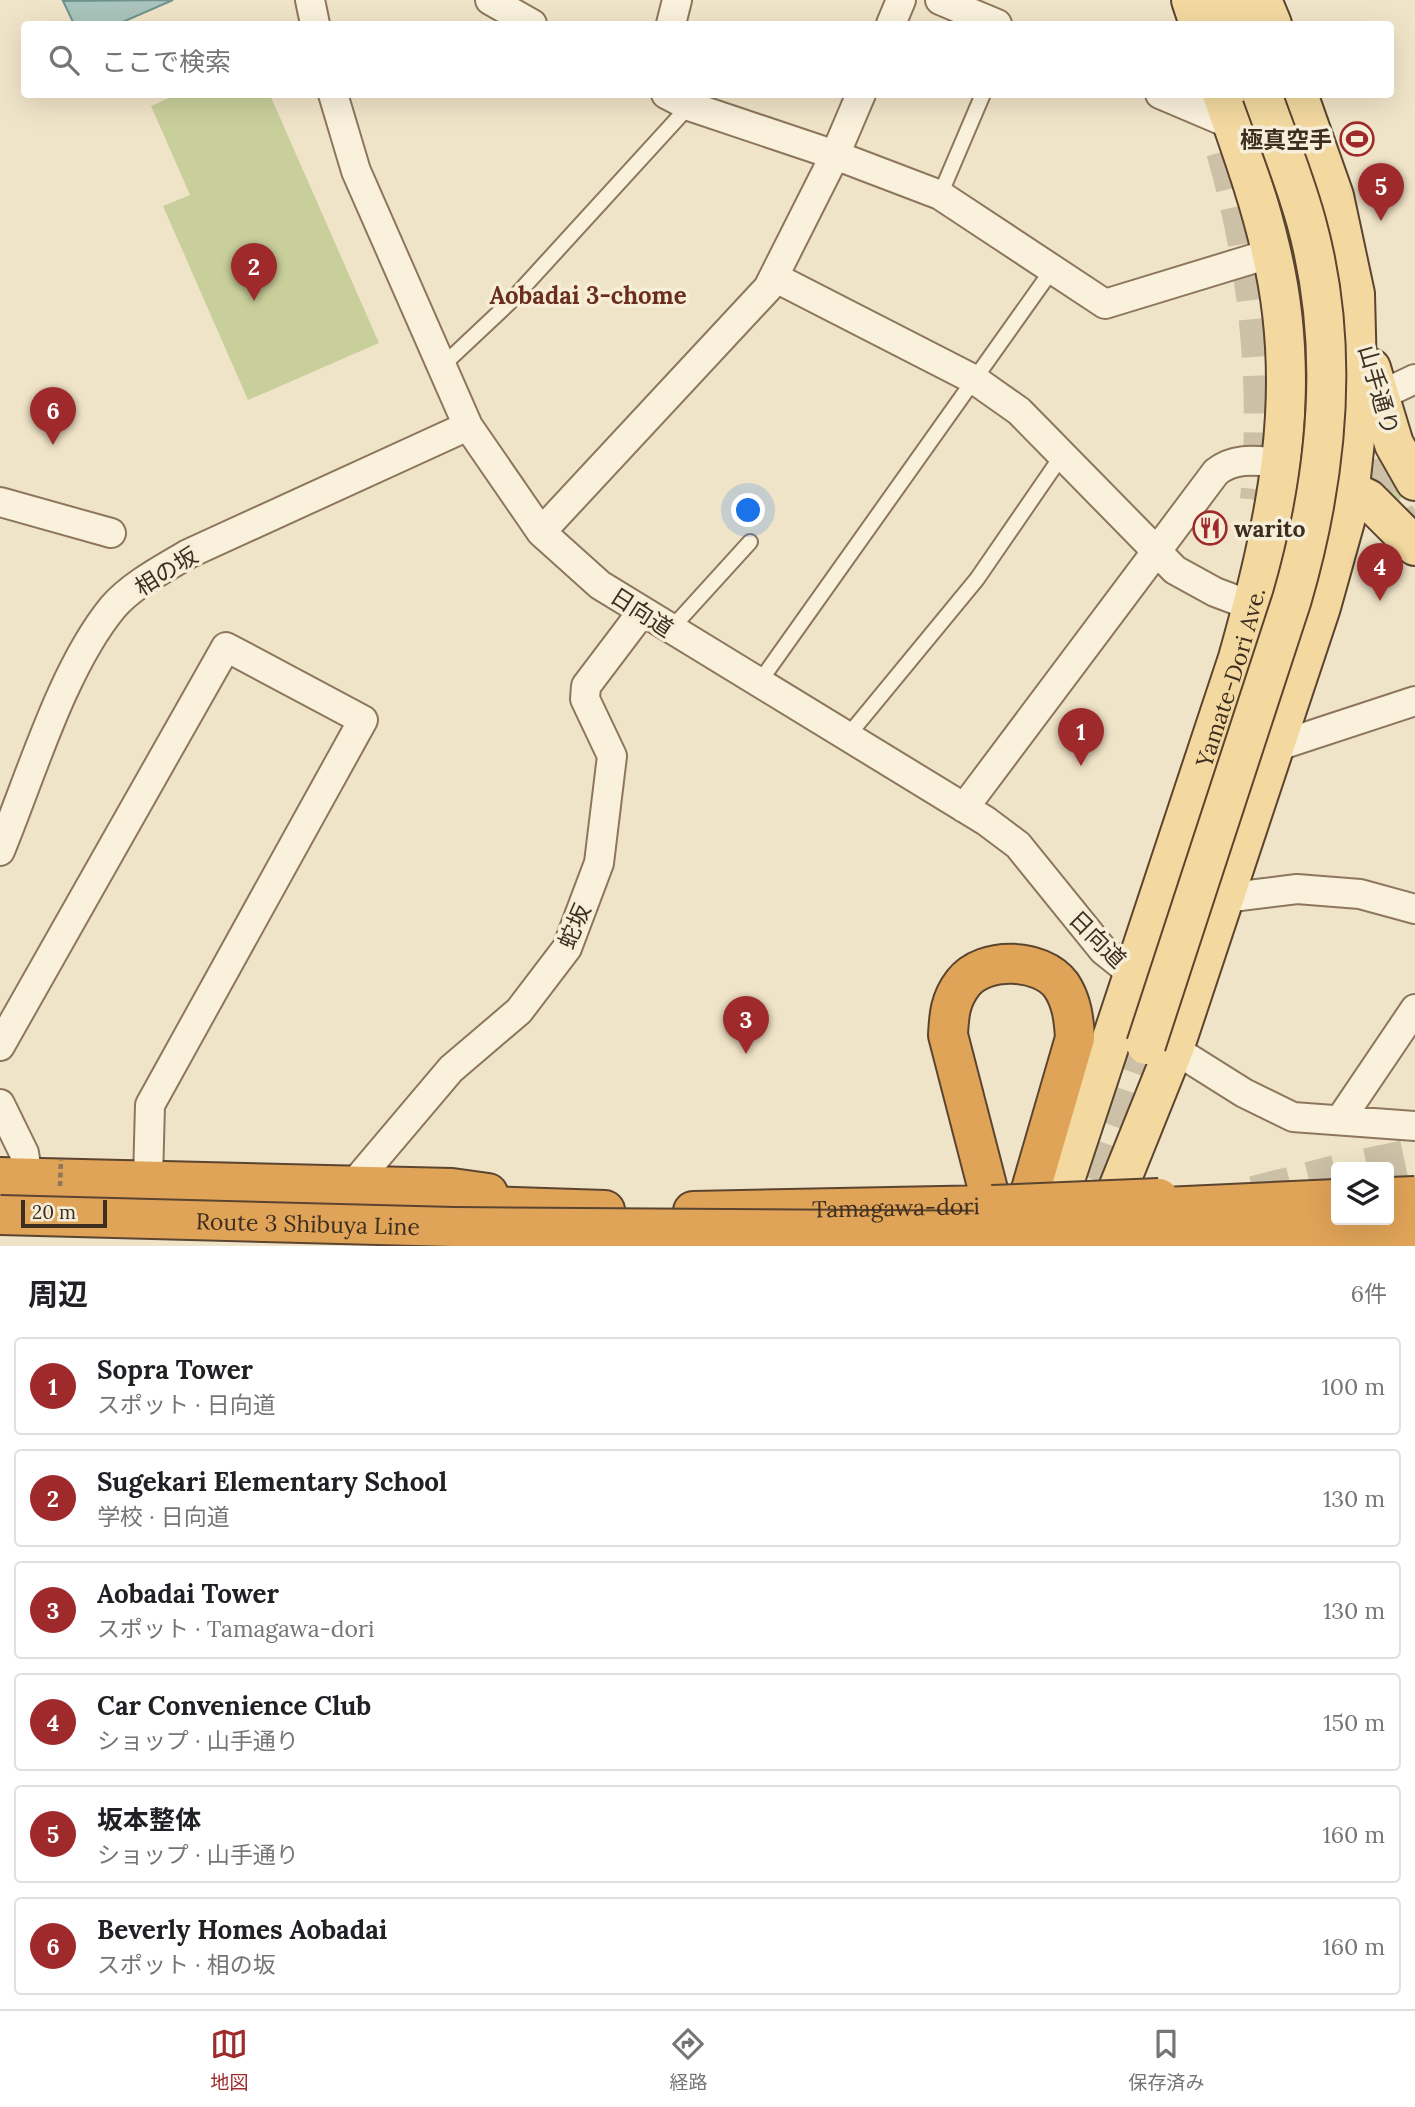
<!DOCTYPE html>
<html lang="ja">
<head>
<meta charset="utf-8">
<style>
  :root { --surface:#fff; --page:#f6f6f6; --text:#202124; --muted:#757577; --line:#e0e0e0; --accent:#9e2a2b }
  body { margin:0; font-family:Lora,"Noto Sans JP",serif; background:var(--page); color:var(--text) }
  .controls { position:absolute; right:21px; bottom:21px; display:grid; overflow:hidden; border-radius:7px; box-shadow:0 7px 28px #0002 }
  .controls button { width:63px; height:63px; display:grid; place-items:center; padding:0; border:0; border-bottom:2px solid var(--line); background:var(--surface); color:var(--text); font:35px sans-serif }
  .scale { position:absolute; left:21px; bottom:18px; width:86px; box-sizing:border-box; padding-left:7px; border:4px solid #3d2e20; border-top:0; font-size:19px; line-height:24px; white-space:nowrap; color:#3d2e20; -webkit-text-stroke:5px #f7eed8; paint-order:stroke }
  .you { position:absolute; left:749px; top:511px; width:24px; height:24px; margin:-18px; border:5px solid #fff; border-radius:50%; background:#1a73e8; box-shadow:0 0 0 10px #1a73e833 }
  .badge { display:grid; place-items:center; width:46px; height:46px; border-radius:50%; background:var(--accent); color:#fff; font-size:23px; font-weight:700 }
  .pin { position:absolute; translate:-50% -58px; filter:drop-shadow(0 2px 4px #0008) }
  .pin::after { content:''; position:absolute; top:37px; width:24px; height:21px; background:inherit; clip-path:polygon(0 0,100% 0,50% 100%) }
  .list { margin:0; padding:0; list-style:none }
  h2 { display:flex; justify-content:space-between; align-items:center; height:91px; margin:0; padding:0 28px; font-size:30px }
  h2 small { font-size:23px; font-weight:400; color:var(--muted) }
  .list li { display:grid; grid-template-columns:46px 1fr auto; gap:21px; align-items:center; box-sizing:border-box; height:98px; margin:0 14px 14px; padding:0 14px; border:2px solid var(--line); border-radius:7px }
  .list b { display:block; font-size:26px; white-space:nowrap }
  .list p { margin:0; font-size:23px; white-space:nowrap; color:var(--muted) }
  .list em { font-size:23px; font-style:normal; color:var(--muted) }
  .icon { flex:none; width:38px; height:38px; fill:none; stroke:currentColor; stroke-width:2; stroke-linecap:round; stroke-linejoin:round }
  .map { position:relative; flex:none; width:1415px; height:1246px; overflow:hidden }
  .search { position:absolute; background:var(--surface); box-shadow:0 7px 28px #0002; left:21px; right:21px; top:21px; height:77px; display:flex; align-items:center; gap:18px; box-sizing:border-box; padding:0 24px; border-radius:7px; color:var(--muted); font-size:26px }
  .sheet { height:763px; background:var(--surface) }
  nav { display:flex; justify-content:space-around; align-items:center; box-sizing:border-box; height:98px; border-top:2px solid var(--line); background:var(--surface); font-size:19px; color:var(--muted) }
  nav a { display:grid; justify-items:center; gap:4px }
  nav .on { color:var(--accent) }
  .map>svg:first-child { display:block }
</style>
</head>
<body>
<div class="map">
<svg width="1415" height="1246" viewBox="0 0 1415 1246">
  <rect width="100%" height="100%" fill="#f0e4c8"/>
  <path fill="#c9cf9b" d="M178,94L270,95L379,343L248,400L163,206L190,195L151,106Z
    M1379,467L1384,469L1403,496L1394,505L1370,479V473Z"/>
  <path fill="#a9c4bc" stroke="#6f938a" stroke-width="2" d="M173,0L118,24H74L63,1Z"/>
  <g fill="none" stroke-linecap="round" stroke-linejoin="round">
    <path stroke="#ccc0a6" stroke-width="38" stroke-dasharray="38 19" stroke-linecap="butt" d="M1225,151C1257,261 1270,385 1259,500
      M1272,209L1318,322
      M1352,407L1406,539
      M1367,1167L1415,1157
      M1254,1195L1336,1174
      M1071,1232L1149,1008"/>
    <defs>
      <path id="lane" d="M940,195L983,94
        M441,367L509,303L689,106
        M670,630L750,542
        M758,684L1052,270
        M846,738L977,579L1063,454"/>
      <path id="street" d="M310,0L315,24
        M490,0L532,24
        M940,0L997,24
        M671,24L677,0
        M891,24L901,0
        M333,94L356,171L468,426L541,532L600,585L986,821L1018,845L1103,950L1133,974
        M666,94L689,106L835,155L940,195L1105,304L1272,253
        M1160,94L1233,125
        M774,277L975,380L1019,411L1175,570L1215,592L1252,606
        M1377,397L1415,379
        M0,502L111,533
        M541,532L768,288L835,155L861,94
        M1275,747L1415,701
        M964,808L1216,472C1236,456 1258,461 1282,463
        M0,851C31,776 62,669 113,607C132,585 163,569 188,554L468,426
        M1224,898L1297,889L1360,894L1415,909
        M0,1046L226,647L363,720L150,1105L148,1179
        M1174,1049L1244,1093L1293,1117L1415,1126
        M0,1104L24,1153L28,1177
        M1340,1120L1415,1009
        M352,1186L451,1069L519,1011L567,948L599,863L612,756L585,699L586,686L642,612"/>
      <g id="primary">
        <path d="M1191,0L1199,24"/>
        <path d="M1228,0L1237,24"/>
        <path d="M1262,0L1272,24"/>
        <path d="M1371,368L1394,444L1415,481"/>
        <path d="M1329,480L1368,499L1415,546"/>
        <path d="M1102,1228L1174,1049L1321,607L1347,514L1358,413L1355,294L1334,196L1298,94"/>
        <path id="s1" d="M1048,1231L1238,658C1276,523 1305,392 1271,251C1259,198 1240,146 1222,94"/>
      </g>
      <g id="highway">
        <path d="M0,1177L452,1188L488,1193"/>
        <path d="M457,1205L605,1210"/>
        <path id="s2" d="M693,1211L992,1205L948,1035C949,1015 950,1000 963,983C984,956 1041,958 1061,985C1072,1001 1074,1020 1075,1038L1018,1234"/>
      </g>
    </defs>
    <use href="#lane" stroke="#8d765c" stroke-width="18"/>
    <use href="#street" stroke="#8d765c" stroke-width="32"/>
    <use href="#primary" stroke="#5b4430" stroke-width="42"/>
    <use href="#highway" stroke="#5b4430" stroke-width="42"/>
    <use href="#lane" stroke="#faf1dc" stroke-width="14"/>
    <use href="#street" stroke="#faf1dc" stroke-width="28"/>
    <use href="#primary" stroke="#f3d9a0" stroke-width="38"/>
    <use href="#highway" stroke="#e0a458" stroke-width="38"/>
    <defs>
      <path id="primary-bridge" d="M1146,1045L1292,599C1328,475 1341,347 1306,221C1294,178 1277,136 1262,94"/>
      <g id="highway-bridge">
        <path d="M1389,1197L1415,1196"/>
        <path d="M992,1205L1159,1198"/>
        <path d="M1143,1208L1336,1199"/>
        <path id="s3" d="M0,1215L454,1227L1289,1233L1415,1230"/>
      </g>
    </defs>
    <use href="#primary-bridge" stroke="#5b4430" stroke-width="42" stroke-linecap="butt"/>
    <use href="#highway-bridge" stroke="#5b4430" stroke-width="42" stroke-linecap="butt"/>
    <path stroke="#8d765c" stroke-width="4.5" stroke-dasharray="5 3.5" stroke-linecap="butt" d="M60,1186L61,1159"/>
    <use href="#primary-bridge" stroke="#f3d9a0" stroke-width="38"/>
    <use href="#highway-bridge" stroke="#e0a458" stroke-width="38"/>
  </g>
  <defs>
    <symbol id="stadium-ring" viewBox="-11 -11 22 22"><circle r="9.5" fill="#f7eed8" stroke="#9e2a2b" stroke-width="1.5"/><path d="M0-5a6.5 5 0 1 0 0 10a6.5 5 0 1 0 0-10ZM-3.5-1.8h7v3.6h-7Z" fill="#9e2a2b"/></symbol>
    <symbol id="restaurant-ring" viewBox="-11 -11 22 22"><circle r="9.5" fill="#f7eed8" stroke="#9e2a2b" stroke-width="1.5"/><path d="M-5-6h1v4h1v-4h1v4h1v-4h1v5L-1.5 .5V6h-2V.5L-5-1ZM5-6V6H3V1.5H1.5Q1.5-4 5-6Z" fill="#9e2a2b"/></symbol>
  </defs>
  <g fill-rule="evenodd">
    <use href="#stadium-ring" x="1338" y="120" width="38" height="38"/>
    <use href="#restaurant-ring" x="1191" y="509" width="38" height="38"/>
  </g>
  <g text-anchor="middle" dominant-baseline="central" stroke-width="7" stroke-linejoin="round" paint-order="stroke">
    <g font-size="23" font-weight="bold" fill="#3d2e20" stroke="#f7eed8" text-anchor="end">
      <text x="1332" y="139">極真空手</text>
      <text x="1234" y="528" text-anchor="start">warito</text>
    </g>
    <g font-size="23" fill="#3d2e20" stroke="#f7eed8">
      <text transform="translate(1379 390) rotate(74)">山手通り</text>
      <text transform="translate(166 571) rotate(-32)">相の坂</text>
      <text transform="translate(642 612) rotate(33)">日向道</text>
      <text stroke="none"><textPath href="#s1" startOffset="583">Yamate-Dori Ave.</textPath></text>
      <text transform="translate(574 926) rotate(-66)">蛇坂</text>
      <text transform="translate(1098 939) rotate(45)">日向道</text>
      <text stroke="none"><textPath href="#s2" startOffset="203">Tamagawa-dori</textPath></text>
      <text stroke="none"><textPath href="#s3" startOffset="308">Route 3 Shibuya Line</textPath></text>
    </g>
    <g font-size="24" font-weight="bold" fill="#6b2e1e" stroke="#f7eed8">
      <text x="588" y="295">Aobadai 3-chome</text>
    </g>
  </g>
</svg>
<div class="controls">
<button><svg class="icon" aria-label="layers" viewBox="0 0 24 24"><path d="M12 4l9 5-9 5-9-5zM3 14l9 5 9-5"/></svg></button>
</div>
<div class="scale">20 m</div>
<div class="you"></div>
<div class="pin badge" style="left:1081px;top:766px">1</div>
<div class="pin badge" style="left:254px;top:301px">2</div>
<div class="pin badge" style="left:746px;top:1054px">3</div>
<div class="pin badge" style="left:1380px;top:601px">4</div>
<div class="pin badge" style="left:1381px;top:221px">5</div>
<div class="pin badge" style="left:53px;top:445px">6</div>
<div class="search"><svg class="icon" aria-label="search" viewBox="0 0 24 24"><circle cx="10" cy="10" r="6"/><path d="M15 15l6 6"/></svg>ここで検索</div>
</div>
<section class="sheet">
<h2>周辺<small>6件</small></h2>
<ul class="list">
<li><span class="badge">1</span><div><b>Sopra Tower</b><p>スポット · 日向道</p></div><em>100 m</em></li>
<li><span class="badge">2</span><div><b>Sugekari Elementary School</b><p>学校 · 日向道</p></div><em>130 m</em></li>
<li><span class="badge">3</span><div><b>Aobadai Tower</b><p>スポット · Tamagawa-dori</p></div><em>130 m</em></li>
<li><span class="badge">4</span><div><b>Car Convenience Club</b><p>ショップ · 山手通り</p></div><em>150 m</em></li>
<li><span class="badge">5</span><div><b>坂本整体</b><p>ショップ · 山手通り</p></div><em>160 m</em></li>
<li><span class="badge">6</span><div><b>Beverly Homes Aobadai</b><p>スポット · 相の坂</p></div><em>160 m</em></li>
</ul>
</section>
<nav>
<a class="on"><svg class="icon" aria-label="map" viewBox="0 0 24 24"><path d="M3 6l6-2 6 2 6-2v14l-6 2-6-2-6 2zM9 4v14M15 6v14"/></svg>地図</a>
<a><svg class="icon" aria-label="directions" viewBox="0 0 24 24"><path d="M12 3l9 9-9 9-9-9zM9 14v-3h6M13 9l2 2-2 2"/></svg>経路</a>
<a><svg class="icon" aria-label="saved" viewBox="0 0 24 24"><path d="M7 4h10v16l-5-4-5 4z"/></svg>保存済み</a>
</nav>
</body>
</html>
